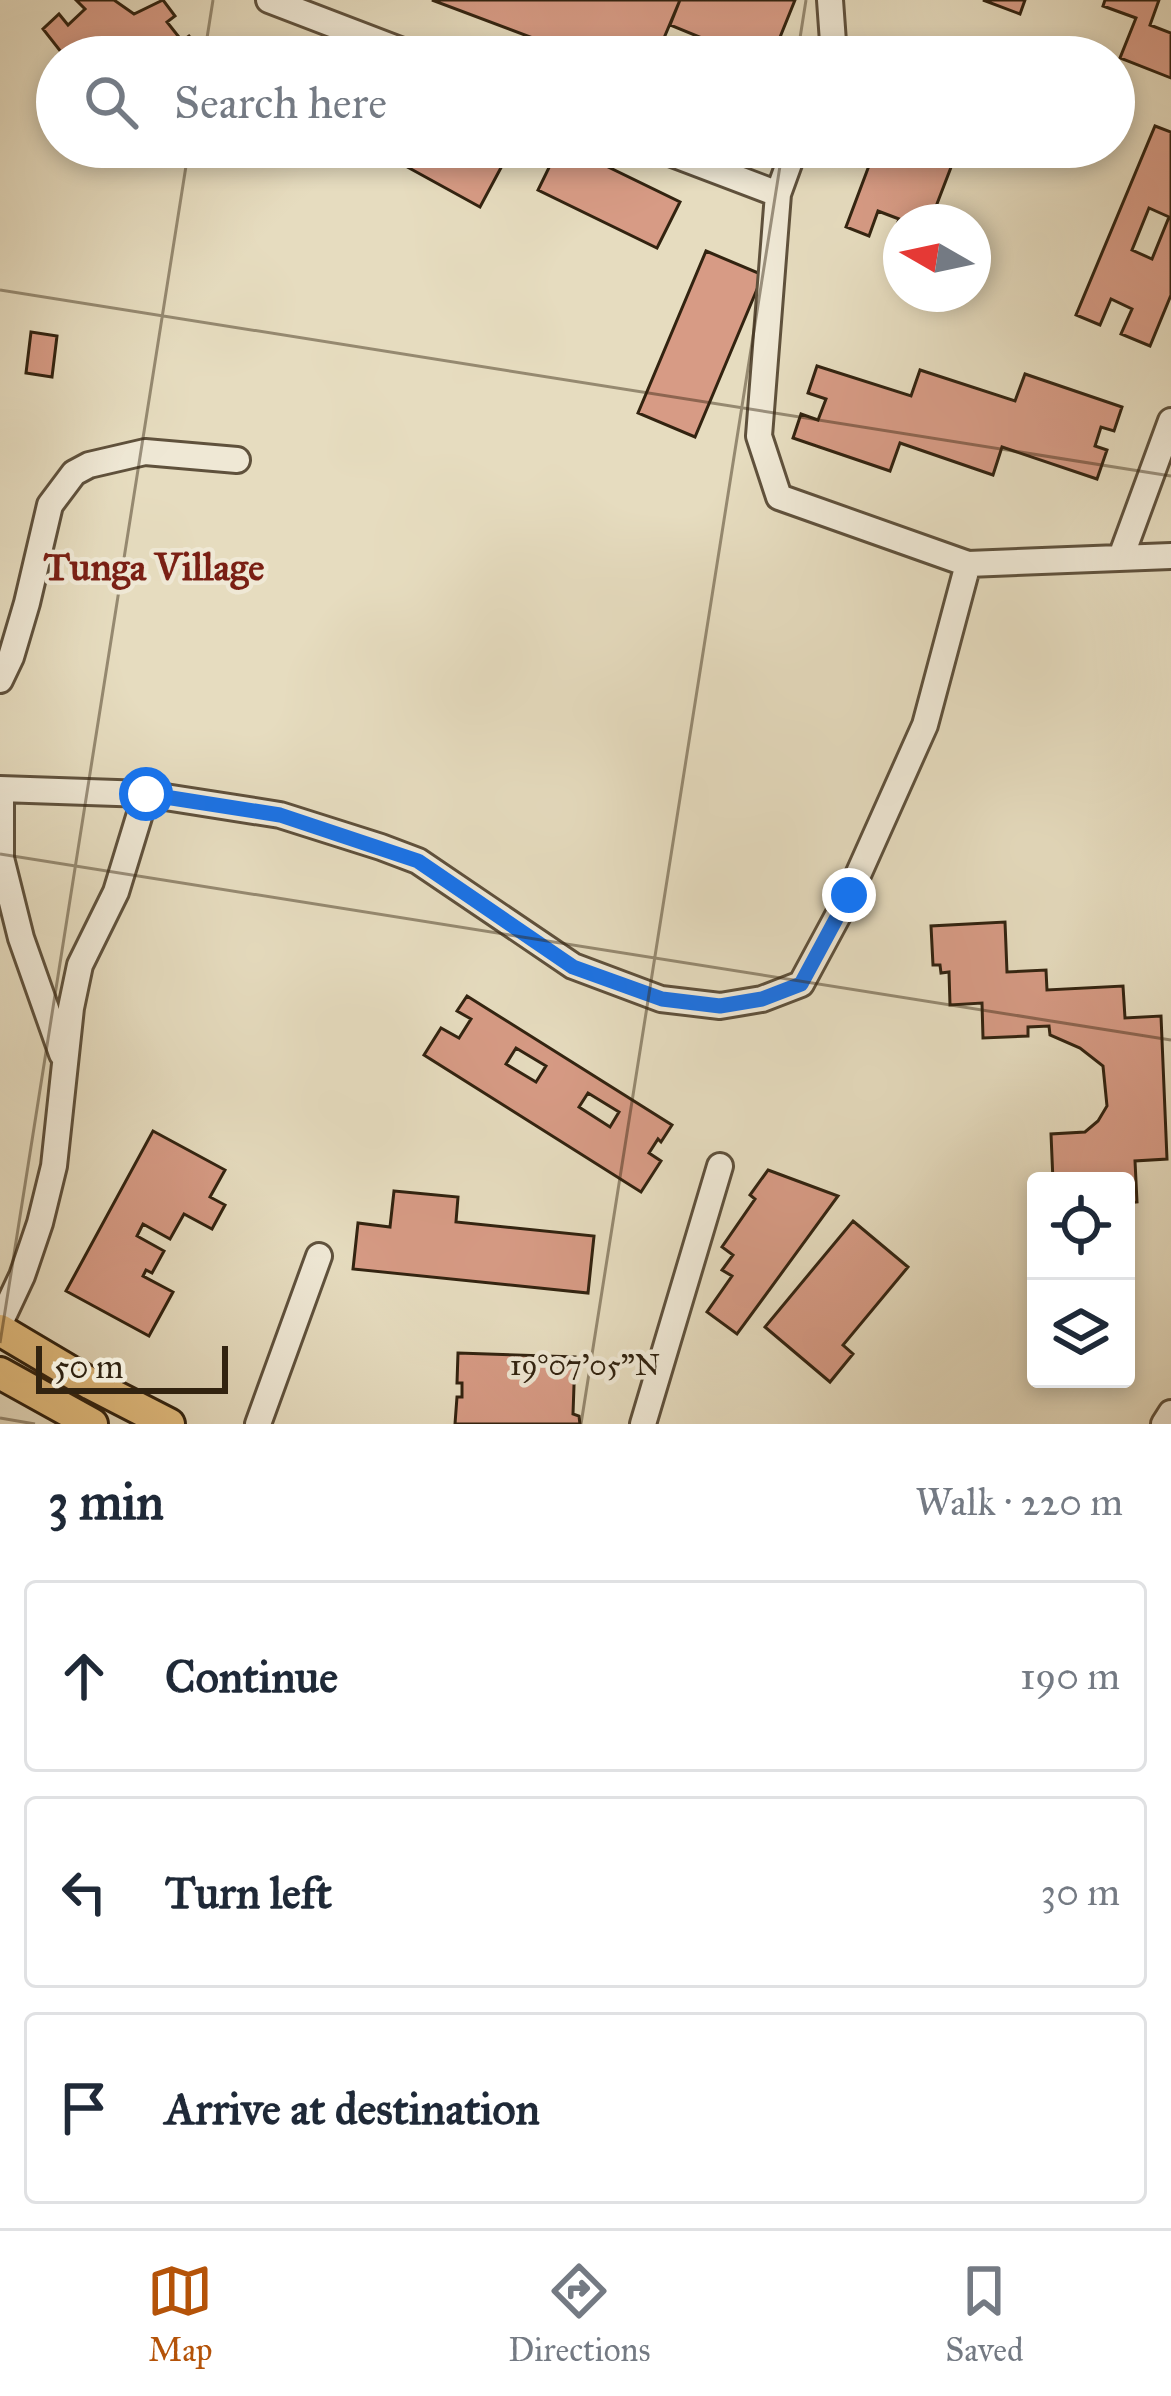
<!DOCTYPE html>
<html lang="en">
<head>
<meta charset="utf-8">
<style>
  :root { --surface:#fff; --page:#f6f6f7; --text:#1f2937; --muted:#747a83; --line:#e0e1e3; --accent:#b45309 }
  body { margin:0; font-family:"IM FELL Great Primer",serif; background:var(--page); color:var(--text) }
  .controls { position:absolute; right:36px; bottom:36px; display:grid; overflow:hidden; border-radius:12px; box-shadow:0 6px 18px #0003 }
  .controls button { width:108px; height:108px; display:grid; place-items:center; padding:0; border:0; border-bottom:3px solid var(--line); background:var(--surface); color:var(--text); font:60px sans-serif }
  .compass { position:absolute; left:883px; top:204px; width:108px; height:108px; border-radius:50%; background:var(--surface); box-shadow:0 6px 18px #0003; rotate:279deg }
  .scale { position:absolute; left:36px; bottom:30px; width:192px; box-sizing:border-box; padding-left:12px; border:6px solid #322310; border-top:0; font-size:33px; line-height:42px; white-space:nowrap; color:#322310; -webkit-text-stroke:9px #efe8d5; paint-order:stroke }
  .stop { position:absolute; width:36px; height:36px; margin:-27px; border:9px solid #1a73e8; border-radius:50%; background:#fff }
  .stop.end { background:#1a73e8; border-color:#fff; box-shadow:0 3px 12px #0008 }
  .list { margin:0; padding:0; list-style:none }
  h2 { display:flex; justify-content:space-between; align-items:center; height:156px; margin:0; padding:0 48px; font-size:51px }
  h2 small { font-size:39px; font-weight:400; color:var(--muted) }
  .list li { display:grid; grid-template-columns:78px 1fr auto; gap:36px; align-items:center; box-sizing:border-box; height:192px; margin:0 24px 24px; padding:0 24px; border:3px solid var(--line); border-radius:12px }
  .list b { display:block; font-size:45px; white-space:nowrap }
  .list em { font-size:39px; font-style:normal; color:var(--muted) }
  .icon { flex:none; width:66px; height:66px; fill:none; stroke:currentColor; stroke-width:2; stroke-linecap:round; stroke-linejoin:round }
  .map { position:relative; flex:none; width:1171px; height:1424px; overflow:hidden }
  .search { position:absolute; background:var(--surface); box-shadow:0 6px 18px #0003; left:36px; right:36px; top:36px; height:132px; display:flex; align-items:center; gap:30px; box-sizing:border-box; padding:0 42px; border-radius:66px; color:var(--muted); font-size:45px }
  .sheet { height:804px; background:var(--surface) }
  nav { display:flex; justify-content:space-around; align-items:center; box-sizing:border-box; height:168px; border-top:3px solid var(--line); background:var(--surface); font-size:33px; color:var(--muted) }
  nav a { display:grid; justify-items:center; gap:6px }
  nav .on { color:var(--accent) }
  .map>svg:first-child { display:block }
</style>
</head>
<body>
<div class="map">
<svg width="1171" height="1424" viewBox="0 0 1171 1424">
  <rect width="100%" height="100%" fill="#e6dcbf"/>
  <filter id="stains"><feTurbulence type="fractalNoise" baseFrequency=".00167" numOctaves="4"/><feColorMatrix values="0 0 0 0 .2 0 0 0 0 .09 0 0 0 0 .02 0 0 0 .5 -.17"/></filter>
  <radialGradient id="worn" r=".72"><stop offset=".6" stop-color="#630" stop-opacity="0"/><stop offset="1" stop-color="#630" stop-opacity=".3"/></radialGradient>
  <path fill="#d79b85" stroke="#322310" stroke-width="3" fill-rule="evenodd" d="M76,0H114L134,14L163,0L175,16L167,22L182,41L189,36L206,57H65L43,29L59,14L68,25L85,9Z
    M432,0H680L656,57H583Z
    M680,0H795L772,57H748L670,25Z
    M983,0H1025L1020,14Z
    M1105,0H1159L1150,25L1171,33V78L1120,58L1136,18L1103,6Z
    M1155,126L1171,132V295L1150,346L1121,334L1132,309L1111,299L1100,325L1076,315ZM1149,208L1169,217L1152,259L1132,250Z
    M315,147H349L341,162Z
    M371,147H477L504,162L480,207Z
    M559,147H567L680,202L657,248L538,190Z
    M876,147H901L900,150L925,159L929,147L958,149L930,222H901V248L890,244L899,219L878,211L869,236L846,227Z
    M1008,147H1066L1059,166Z
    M706,251L763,275L695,437L638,413Z
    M31,332L57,336L52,377L26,373Z
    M817,366L911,396L920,370L1015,401L1025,374L1122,407L1114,431L1101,427L1095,446L1107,450L1097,479L1002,447L993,475L900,443L890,471L793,438L801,414L818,420L826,399L808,393Z
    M1005,922L1007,972L1046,970L1047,990L1123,986L1125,1018L1161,1016L1167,1159L1135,1161L1137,1202L1126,1203V1181H1053L1051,1134L1085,1132L1098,1121L1107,1106L1103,1066L1080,1048L1050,1035L1049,1026L1028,1027V1036L983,1038L982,1003L950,1005L949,972L941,973L940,965H933L931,926Z
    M467,996L672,1125L661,1142L658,1139L649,1153L661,1161L641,1192L424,1055L441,1028L459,1038L471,1019L457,1011ZM516,1048L546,1066L536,1082L506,1064ZM588,1093L619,1112L610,1127L579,1107Z
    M153,1131L225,1170L210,1197L225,1205L212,1229L184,1214L170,1239L143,1224L137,1236L164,1251L152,1273L146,1270L143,1276L173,1292L149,1336L66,1291Z
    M768,1170L838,1196L737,1334L707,1312L732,1276L722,1270L733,1255L722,1247L755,1199L750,1195Z
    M394,1191L458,1197L456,1222L594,1236L588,1293L353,1269L358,1223L390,1227Z
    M853,1221L908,1267L843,1345L853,1354L830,1382L765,1327Z
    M458,1353L575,1357L573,1414L579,1416L580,1424H455L457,1397H462V1383H457Z"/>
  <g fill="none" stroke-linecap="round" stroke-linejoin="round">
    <defs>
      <path id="minor" d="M269,0L418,57
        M827,57L833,42L830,0
        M654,147L778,194L759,436L779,497L968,564L1171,556
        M778,194L795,147
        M1121,557L1171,421
        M0,680L11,657L27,603L50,505L74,473L89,465L145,452L237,460
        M0,789L146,794L280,815L381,847L418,861L573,966L661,999L720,1006L762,999L801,984L849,895L925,725L968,564
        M1,790V858L21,938L62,1054
        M0,1323L22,1276L40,1223L54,1166L71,1008L80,965L116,892L146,794
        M258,1424L319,1256
        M643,1424L720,1166
        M1164,1424L1171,1413"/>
      <path id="major" d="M0,1330L91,1384L169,1424
        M0,1373L92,1424"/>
    </defs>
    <use href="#minor" stroke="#5f513c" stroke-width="30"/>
    <use href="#major" stroke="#322310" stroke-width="36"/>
    <use href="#minor" stroke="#efe8d5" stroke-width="24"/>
    <use href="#major" stroke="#e3be80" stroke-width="30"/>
  </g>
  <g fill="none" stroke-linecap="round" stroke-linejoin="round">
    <path stroke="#1a73e8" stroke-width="15" d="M146,794L280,815L418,861L573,967L662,999L720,1006L762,999L801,984L849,895"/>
  </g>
  <path fill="none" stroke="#322310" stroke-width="3" stroke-opacity="0.45" d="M204,57L213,0M797,57L806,0M0,290L1171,476M0,854L1171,1040M0,1343L189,147M0,1418L35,1424M581,1424L783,147"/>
  <g text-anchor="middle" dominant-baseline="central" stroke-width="9" stroke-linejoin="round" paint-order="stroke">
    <g font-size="39" font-weight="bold" fill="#7a1f14" stroke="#efe8d5">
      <text x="154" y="567">Tunga Village</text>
    </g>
  </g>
  <g font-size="30" text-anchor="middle" fill="#322310" stroke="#efe8d5" stroke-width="9" stroke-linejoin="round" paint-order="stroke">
    <text x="585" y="1375">19°07'05"N</text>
  </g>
  <rect width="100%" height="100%" filter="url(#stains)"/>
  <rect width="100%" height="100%" fill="url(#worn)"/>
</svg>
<div class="controls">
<button><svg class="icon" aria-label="locate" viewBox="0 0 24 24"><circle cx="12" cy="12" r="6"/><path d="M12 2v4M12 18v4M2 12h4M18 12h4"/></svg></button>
<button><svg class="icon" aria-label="layers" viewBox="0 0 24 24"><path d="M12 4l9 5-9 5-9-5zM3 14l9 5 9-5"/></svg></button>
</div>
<svg class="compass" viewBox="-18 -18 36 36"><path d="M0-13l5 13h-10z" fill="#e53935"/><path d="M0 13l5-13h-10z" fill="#747a83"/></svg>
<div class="scale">50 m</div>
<div class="stop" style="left:146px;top:794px"></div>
<div class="stop end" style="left:849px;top:895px"></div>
<div class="search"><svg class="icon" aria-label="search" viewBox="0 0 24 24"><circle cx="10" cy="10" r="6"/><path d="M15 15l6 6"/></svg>Search here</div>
</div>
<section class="sheet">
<h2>3 min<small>Walk · 220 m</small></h2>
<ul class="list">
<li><svg class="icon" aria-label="ahead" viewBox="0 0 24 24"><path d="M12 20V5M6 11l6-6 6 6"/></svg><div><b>Continue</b></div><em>190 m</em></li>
<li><svg class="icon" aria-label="left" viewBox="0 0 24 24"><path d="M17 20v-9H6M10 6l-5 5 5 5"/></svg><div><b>Turn left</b></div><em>30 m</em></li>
<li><svg class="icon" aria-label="arrive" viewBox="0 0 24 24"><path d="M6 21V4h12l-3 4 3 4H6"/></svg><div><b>Arrive at destination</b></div></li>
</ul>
</section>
<nav>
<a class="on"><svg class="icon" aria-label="map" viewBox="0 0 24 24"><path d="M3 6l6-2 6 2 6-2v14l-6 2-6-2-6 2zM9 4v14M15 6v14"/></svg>Map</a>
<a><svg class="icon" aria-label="directions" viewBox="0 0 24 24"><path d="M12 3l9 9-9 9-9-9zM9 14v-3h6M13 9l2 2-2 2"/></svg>Directions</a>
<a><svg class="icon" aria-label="saved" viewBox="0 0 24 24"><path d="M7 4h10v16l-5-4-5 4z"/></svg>Saved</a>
</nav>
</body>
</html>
